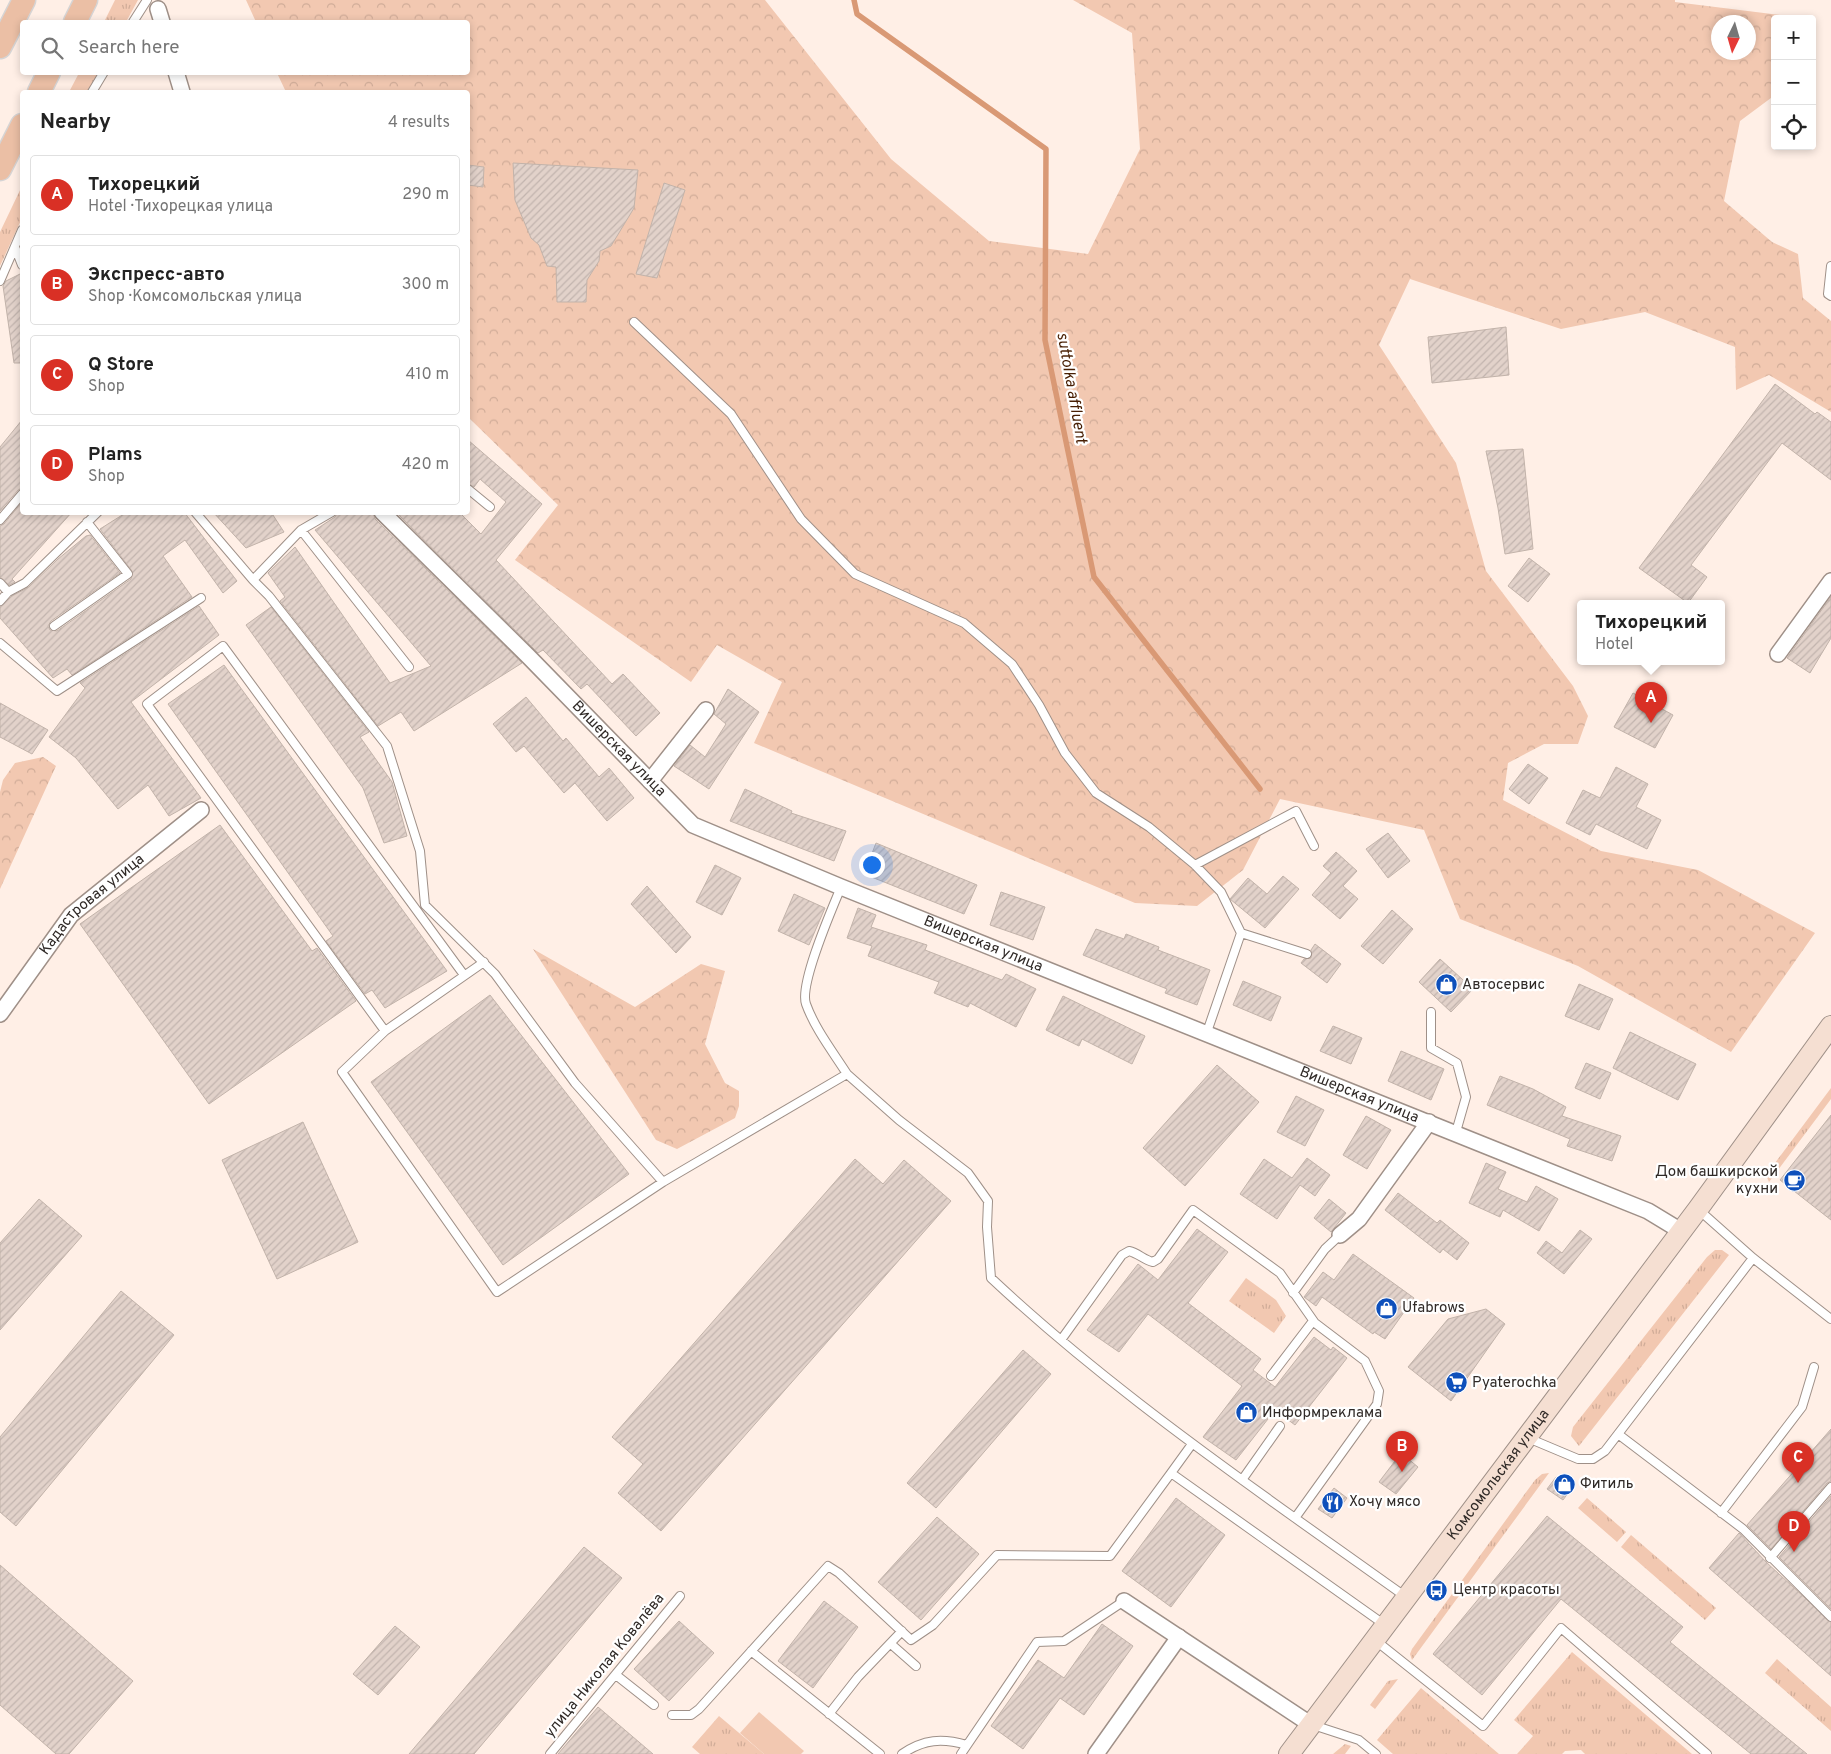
<!DOCTYPE html>
<html lang="en">
<head>
<meta charset="utf-8">
<style>
  :root { --surface:#fff; --page:#f6f6f6; --text:#222; --muted:#767676; --line:#e0e0e0; --accent:#d93025 }
  body { margin:0; font-family:Overpass,sans-serif; background:var(--page); color:var(--text) }
  .controls { position:absolute; right:15px; top:15px; display:grid; overflow:hidden; border-radius:5px; box-shadow:0 2px 8px #0003 }
  .controls button { width:45px; height:45px; display:grid; place-items:center; padding:0; border:0; border-bottom:1px solid var(--line); background:var(--surface); color:var(--text); font:25px sans-serif }
  .compass { position:absolute; left:1711px; top:15px; width:45px; height:45px; border-radius:50%; background:var(--surface); box-shadow:0 2px 8px #0003; rotate:185deg }
  .you { position:absolute; left:871px; top:864px; width:18px; height:18px; margin:-12px; border:4px solid #fff; border-radius:50%; background:#1a73e8; box-shadow:0 0 0 8px #1a73e833 }
  .badge { display:grid; place-items:center; width:32px; height:32px; border-radius:50%; background:var(--accent); color:#fff; font-size:16px; font-weight:700 }
  .pin { position:absolute; translate:-50% -41px; filter:drop-shadow(0 1px 2px #0008) }
  .pin::after { content:''; position:absolute; top:26px; width:18px; height:15px; background:inherit; clip-path:polygon(0 0,100% 0,50% 100%) }
  .popup { position:absolute; left:1577px; top:600px; width:148px; height:65px; box-sizing:border-box; display:grid; place-content:center; border-radius:5px; background:var(--surface); filter:drop-shadow(0 1px 4px #0005); font-size:16px; white-space:nowrap; color:var(--muted) }
  .popup b { font-size:19px; color:var(--text) }
  .popup::after { content:''; position:absolute; left:50%; top:100%; margin-left:-10px; border:10px solid transparent; border-top-color:var(--surface) }
  .list { margin:0; padding:0; list-style:none }
  h2 { display:flex; justify-content:space-between; align-items:center; height:65px; margin:0; padding:0 20px; font-size:21px }
  h2 small { font-size:16px; font-weight:400; color:var(--muted) }
  .list li { display:grid; grid-template-columns:32px 1fr auto; gap:15px; align-items:center; box-sizing:border-box; height:80px; margin:0 10px 10px; padding:0 10px; border:1px solid var(--line); border-radius:5px }
  .list b { display:block; font-size:19px; white-space:nowrap }
  .list p { margin:0; font-size:16px; white-space:nowrap; color:var(--muted) }
  .list em { font-size:16px; font-style:normal; color:var(--muted) }
  .icon { flex:none; width:28px; height:28px; fill:none; stroke:currentColor; stroke-width:2; stroke-linecap:round; stroke-linejoin:round }
  .map { position:relative; flex:none; width:1831px; height:1754px; overflow:hidden }
  .search { position:absolute; background:var(--surface); box-shadow:0 2px 8px #0003; left:20px; top:20px; width:450px; height:55px; display:flex; align-items:center; gap:12px; box-sizing:border-box; padding:0 18px; border-radius:5px; color:var(--muted); font-size:19px }
  .panel { position:absolute; background:var(--surface); box-shadow:0 2px 8px #0003; left:20px; top:90px; width:450px; height:425px; border-radius:5px }
  .map>svg:first-child { display:block }
</style>
</head>
<body>
<div class="map">
<svg width="1831" height="1754" viewBox="0 0 1831 1754">
  <defs>
    <pattern id="grass-tufts" width="24" height="20" patternUnits="userSpaceOnUse" patternTransform="scale(1.25)"><rect width="24" height="20" fill="#f2c8b1"/><path d="M3 7l-1-3M5 7V3M7 7l1-3M15 17l-1-3M17 17v-4M19 17l1-3" fill="none" stroke="#d0ac98"/></pattern>
    <pattern id="forest-crowns" width="20" height="18" patternUnits="userSpaceOnUse" patternTransform="scale(1.25)"><rect width="20" height="18" fill="#f2c8b1"/><path d="M2 6a3 3 0 1 1 6 0M12 15a3 3 0 1 1 6 0" fill="none" stroke="#d0ac98"/></pattern>
    <pattern id="building-hatch" width="6" height="6" patternUnits="userSpaceOnUse" patternTransform="scale(1.25)"><rect width="6" height="6" fill="#e2d2ca"/><path d="M-1 1l2-2M0 6l6-6M5 7l2-2" fill="none" stroke="#c2b4ae"/></pattern>
  </defs>
  <rect width="100%" height="100%" fill="#ffefe6"/>
  <path fill="url(#grass-tufts)" d="M115,0H138L126,22H104Z
    M79,73H98L87,92H69Z
    M22,186V218L0,266V232Z
    M1831,1088V1099L1769,1182L1766,1175Z
    M1715,1250H1722L1729,1255L1579,1446L1571,1436L1573,1427L1707,1257Z
    M1246,1278L1276,1300L1286,1316L1274,1333L1229,1301Z
    M1549,1473L1412,1660L1410,1654L1412,1649L1535,1480L1542,1474Z
    M1587,1498L1626,1532L1617,1542L1578,1508Z
    M1631,1535L1716,1608L1705,1620L1621,1547Z
    M1572,1652L1692,1754H1585L1581,1750L1565,1751L1562,1754H1517L1533,1736L1514,1720Z
    M1777,1659L1831,1707V1731L1765,1673Z
    M1398,1679L1375,1709L1370,1705L1388,1681Z
    M1421,1688L1499,1754H1393L1377,1740Z
    M719,1716L764,1754H700L692,1747Z
    M1345,1744L1351,1746L1345,1754H1333Z"/>
  <path fill="url(#forest-crowns)" fill-rule="evenodd" d="M246,0H765L891,159L989,241L1088,254L1140,149L1132,33L1073,0H1675V2L1796,17L1775,19V95L1740,121L1724,201L1772,242L1798,254L1803,298L1831,321V412L1769,375L1736,390L1735,347L1645,312L1561,329L1410,279L1379,345L1456,463L1486,571L1573,686L1588,716L1578,744H1544L1508,763L1503,800L1601,851L1698,870L1815,933L1731,1052L1578,966L1460,919L1424,830L1280,799L1243,870L1197,906L1135,903L754,743L782,682L717,645L691,682L515,560L558,505L468,417V92H286L277,73L468,72V22H256ZM1718,22H1748V52H1718Z
    M43,757L56,766L0,889V792L3,780L15,763Z
    M533,949L635,1007L701,964L725,971L705,1044L725,1083L739,1091V1106L735,1118L677,1149L656,1140Z"/>
  <path fill="#f2c8b1" d="M759,1712L804,1751L801,1754H764L740,1733Z"/>
  <g fill="none" stroke-linecap="round" stroke-linejoin="round">
    <path stroke="#d99975" stroke-width="5.5" d="M854,0L857,14L1046,149L1045,340L1094,577L1260,789"/>
  </g>
  <path fill="url(#building-hatch)" stroke="#c2b3aa" d="M513,163L638,170L634,208L611,246L600,251L599,261L587,280L586,302H557L556,267L547,266L539,245L531,238L515,200Z
    M468,165L484,167L483,187L468,185Z
    M664,183L685,190L657,278L636,274Z
    M22,273V363H14L3,286L6,281Z
    M1506,327L1509,375L1432,383L1428,337Z
    M1775,384L1815,414L1817,412L1831,422V480L1782,443L1691,565L1707,577L1688,603L1639,568Z
    M22,420V488L18,490L0,511V447Z
    M468,440L542,504L496,560L612,684L623,674L660,713L636,736L587,684L581,689L543,650L538,653L396,512H459L481,534L506,502L480,479L474,487L468,484Z
    M1523,449L1533,549L1505,554L1498,508L1486,451Z
    M22,502V512H72L12,579L15,582L9,585L0,577V526L4,524Z
    M127,512H184L237,581L223,593L185,540L163,556L192,597L72,675L67,669L53,678L0,618V607L12,596L29,587L58,559L86,536L90,535L120,573L51,621L48,626L50,630L57,631L131,579L132,571L100,529Z
    M213,512H271L284,532L246,548Z
    M338,512H373L375,519L522,663L414,731L401,712L378,726L280,601L285,597L268,573L295,547L390,683L431,666L315,530L335,517Z
    M1529,558L1550,574L1528,602L1508,586Z
    M1831,597V638L1810,673L1787,658Z
    M199,606L219,635L131,702L201,798L169,816L148,785L118,809L76,758L49,737L85,688L80,683Z
    M271,607L369,732L360,737L392,782L407,836L384,843L363,788L246,625Z
    M224,665L447,971L385,1008L372,990L365,994L326,941L333,936L168,704Z
    M728,689L759,712L709,789L674,766L690,745L705,757L726,724L714,714Z
    M1633,693L1673,715L1655,748L1614,727Z
    M526,697L563,741L566,738L599,777L609,768L634,798L607,821L575,783L564,793L524,746L516,752L493,724Z
    M0,703L48,730L32,754L0,737Z
    M1528,764L1548,778L1529,804L1509,789Z
    M1616,767L1648,784L1636,807L1661,820L1647,849L1596,824L1590,835L1566,823L1583,790L1600,798Z
    M745,789L792,811L791,813L846,831L834,861L730,821Z
    M220,825L312,951L317,948L356,1001L209,1104L80,924Z
    M1388,833L1410,861L1388,878L1366,849Z
    M876,843L977,885L964,914L864,874Z
    M1336,852L1357,871L1343,886L1358,899L1340,919L1312,895L1331,873L1323,866Z
    M715,865L741,878L722,915L696,902Z
    M1283,876L1299,889L1265,928L1230,899L1248,878L1267,894Z
    M647,886L691,937L676,953L631,904Z
    M1001,892L1045,907L1033,940L990,925Z
    M794,894L825,908L809,945L778,931Z
    M858,908L876,915L871,927L927,945L925,950L1002,980L1006,974L1036,989L1016,1027L970,1003L968,1007L934,993L939,982L868,956L872,946L847,938Z
    M1392,910L1413,929L1383,964L1361,946Z
    M1096,929L1124,939L1126,934L1159,947L1158,950L1210,970L1197,1005L1165,993L1167,989L1083,955Z
    M1315,944L1341,964L1327,983L1301,963L1304,959L1311,958V950Z
    M1440,959L1473,989L1451,1012L1419,982Z
    M1243,981L1281,997L1271,1021L1233,1005Z
    M1579,984L1613,999L1599,1030L1565,1016Z
    M490,995L629,1174L503,1265L371,1082Z
    M1063,996L1145,1036L1132,1064L1082,1039L1079,1046L1046,1030Z
    M1333,1026L1362,1038L1351,1064L1320,1051Z
    M1630,1032L1696,1064L1678,1100L1613,1068Z
    M1401,1051L1444,1069L1431,1100L1388,1081Z
    M1586,1063L1611,1073L1600,1099L1575,1088Z
    M1217,1065L1259,1102L1185,1186L1143,1148Z
    M1500,1076L1533,1089L1566,1107L1562,1116L1621,1136L1612,1161L1567,1146L1570,1139L1487,1105Z
    M1296,1096L1324,1110L1305,1146L1277,1132Z
    M1831,1115V1220L1780,1180Z
    M1366,1116L1391,1130L1367,1169L1343,1155Z
    M303,1122L358,1242L277,1279L222,1160Z
    M1307,1158L1330,1175L1315,1196L1300,1185L1277,1219L1240,1194L1264,1159L1292,1178Z
    M855,1159L883,1184L904,1160L951,1201L661,1531L618,1493L643,1464L612,1437Z
    M1486,1163L1506,1172L1498,1189L1527,1202L1536,1186L1558,1199L1539,1231L1503,1210L1500,1217L1469,1203Z
    M1398,1193L1437,1223L1440,1220L1469,1243L1457,1260L1443,1249L1440,1253L1385,1210Z
    M39,1199L82,1236L0,1330V1243Z
    M1329,1199L1346,1213L1331,1232L1314,1218Z
    M1197,1229L1228,1252L1188,1303L1261,1359L1253,1370L1275,1387L1314,1337L1331,1350L1333,1347L1347,1358L1295,1425L1275,1410L1236,1460L1203,1437L1242,1386L1148,1314L1119,1352L1087,1330L1138,1264L1158,1280Z
    M1580,1230L1592,1239L1564,1274L1537,1253L1546,1241L1562,1253Z
    M1353,1254L1414,1298L1385,1339L1374,1332L1373,1334L1322,1297L1316,1306L1304,1297L1323,1272L1334,1280Z
    M121,1291L174,1335L16,1526L0,1512V1437Z
    M1486,1309L1505,1324L1451,1401L1408,1367L1448,1319Z
    M1023,1350L1051,1374L936,1508L907,1483Z
    M1831,1429V1481L1827,1483L1771,1549L1747,1525Z
    M1401,1453L1418,1467L1396,1494L1379,1482Z
    M1556,1477L1571,1489L1563,1500L1547,1489Z
    M1334,1488L1347,1498L1332,1518L1318,1509Z
    M1831,1496V1609L1779,1557Z
    M1176,1498L1225,1535L1171,1607L1122,1571Z
    M1547,1516L1683,1627L1670,1642L1807,1754H1751L1561,1599L1482,1695L1433,1654Z
    M937,1517L979,1554L921,1620L878,1582Z
    M1739,1533L1766,1562L1831,1622V1676L1709,1568Z
    M584,1547L622,1578L474,1754H409Z
    M0,1565L133,1681L69,1754H56L0,1705Z
    M824,1601L858,1627L813,1688L778,1661Z
    M679,1621L714,1653L669,1701L634,1669Z
    M1102,1624L1133,1646L1084,1715L1060,1698L1023,1749L991,1726L1038,1660L1064,1678Z
    M395,1626L420,1647L378,1695L353,1674Z
    M598,1707L653,1754H558Z"/>
  <g fill="none" stroke-linecap="round" stroke-linejoin="round">
    <defs>
      <path id="service" d="M133,22L147,0
        M92,92L104,72
        M15,247L22,265
        M1831,266L1828,294L1831,296
        M0,281L22,230
        M634,322L731,414L801,519L855,574L964,623L1012,664L1039,705L1065,753L1096,793L1149,827L1195,865L1221,892L1241,933
        M468,489L490,507
        M195,512L253,580
        M332,512L301,530L253,580L269,596L387,746L420,851L425,905L495,974L575,1083L663,1182L847,1074L899,1120L968,1173L988,1201L987,1227L991,1278C1085,1366 1190,1443 1295,1518
        M0,520L22,494
        M301,530L409,667
        M0,583L8,592
        M0,601L8,592L25,583L98,512
        M54,626L128,574L87,522
        M0,643L57,691L201,598
        M1195,865L1296,811L1314,846
        M841,887C832,909 799,984 806,1004C815,1029 833,1052 847,1074
        M464,975L223,646L147,704L385,1031L484,962
        M1431,1012V1048L1457,1063L1466,1097L1456,1132
        M385,1031L342,1072L497,1292L663,1182
        M1207,1032L1241,933L1307,954
        M1699,1210L1753,1258L1831,1319
        M1293,1293L1325,1249L1340,1235
        M1061,1340L1122,1255L1129,1251C1138,1253 1144,1260 1153,1262L1158,1259L1193,1210L1280,1273L1315,1323L1365,1361L1379,1391L1377,1404L1295,1518L1406,1597
        M1271,1376L1313,1321
        M1618,1434L1743,1529L1831,1617
        M1528,1438L1578,1459H1593L1605,1451L1753,1258
        M1192,1444L1171,1473L1385,1625
        M1242,1480L1280,1426
        M1721,1513L1802,1407L1814,1367
        M1770,1558L1831,1487
        M1375,1640L1483,1726L1561,1628L1707,1754
        M891,1644L916,1666
        M751,1651L880,1754
        M616,1675L654,1705
        M829,1714L858,1677L902,1631
        M672,1715H691L699,1709L828,1566L839,1573L911,1640L933,1625L997,1555L1110,1556L1171,1473
        M1313,1725L1359,1740L1376,1754
        M550,1754L680,1596
        M902,1754C924,1739 942,1738 967,1745
        M961,1754L1037,1642L1064,1641L1124,1601"/>
      <g id="minor">
        <path d="M158,9L162,22"/>
        <path d="M176,72L182,92"/>
        <path id="s1" d="M382,512L528,656L693,825L841,887L1648,1211L1681,1231"/>
        <path d="M1778,654L1831,581"/>
        <path d="M650,781L706,710"/>
        <path id="s2" d="M0,1014L71,915L201,810"/>
        <path d="M1340,1235L1359,1219L1429,1122"/>
        <path d="M1124,1601L1310,1724"/>
        <path d="M1096,1754L1179,1637"/>
      </g>
      <g id="secondary">
        <path id="s3" d="M1289,1754L1698,1209L1831,1026"/>
      </g>
      <path id="primary" d="M75,22L86,0
        M0,47L24,0
        M39,92L49,72
        M0,169L22,125"/>
    </defs>
    <use href="#service" stroke="#9f9088" stroke-width="10"/>
    <use href="#minor" stroke="#9f9088" stroke-width="18"/>
    <use href="#secondary" stroke="#9f9088" stroke-width="22"/>
    <use href="#primary" stroke="#d6d4d4" stroke-width="25"/>
    <use href="#service" stroke="#fff" stroke-width="8"/>
    <use href="#minor" stroke="#fff" stroke-width="15"/>
    <use href="#secondary" stroke="#f5dfd2" stroke-width="20"/>
    <use href="#primary" stroke="#ebbfa5" stroke-width="22"/>
  </g>
  <defs>
    <symbol id="shop-disc" viewBox="-11 -11 22 22"><circle r="9.5" fill="#0e50bb" stroke="#fff"/><path d="M-5-2.5h2.3a2.7 3.5 0 0 1 5.4 0H5L5.5 6h-11ZM-1.5-2.5h3a1.5 2.3 0 0 0-3 0Z" fill="#fff"/></symbol>
    <symbol id="cafe-disc" viewBox="-11 -11 22 22"><circle r="9.5" fill="#0e50bb" stroke="#fff"/><path d="M-5.5-4.5H6V0H3Q3 3.5 0 3.5H-2.5Q-5.5 3.5-5.5 0ZM3-3.2v2h1.7v-2ZM-6 4.5H4V6H-6Z" fill="#fff"/></symbol>
    <symbol id="supermarket-disc" viewBox="-11 -11 22 22"><circle r="9.5" fill="#0e50bb" stroke="#fff"/><path d="M-6-5.5h2.5l.6 2H6L4.5 2H-2.5L-4.4-4H-6ZM-1.5 3.2a1.3 1.3 0 1 0 .1 0ZM3 3.2a1.3 1.3 0 1 0 .1 0Z" fill="#fff"/></symbol>
    <symbol id="restaurant-disc" viewBox="-11 -11 22 22"><circle r="9.5" fill="#0e50bb" stroke="#fff"/><path d="M-5-6h1v4h1v-4h1v4h1v-4h1v5L-1.5 .5V6h-2V.5L-5-1ZM5-6V6H3V1.5H1.5Q1.5-4 5-6Z" fill="#fff"/></symbol>
    <symbol id="bus-disc" viewBox="-11 -11 22 22"><circle r="9.5" fill="#0e50bb" stroke="#fff"/><path d="M-5-6H5V4H4V6H2V4H-2V6H-4V4H-5ZM-3.5-4V0h7V-4ZM-3.5 1.2v1.5H-2V1.2ZM2 1.2v1.5H3.5V1.2Z" fill="#fff"/></symbol>
  </defs>
  <g fill-rule="evenodd">
    <use href="#shop-disc" x="1434" y="972" width="25" height="25"/>
    <use href="#cafe-disc" x="1782" y="1168" width="25" height="25"/>
    <use href="#shop-disc" x="1374" y="1296" width="25" height="25"/>
    <use href="#supermarket-disc" x="1444" y="1370" width="25" height="25"/>
    <use href="#shop-disc" x="1234" y="1400" width="25" height="25"/>
    <use href="#shop-disc" x="1552" y="1472" width="25" height="25"/>
    <use href="#restaurant-disc" x="1320" y="1490" width="25" height="25"/>
    <use href="#bus-disc" x="1424" y="1578" width="25" height="25"/>
  </g>
  <g text-anchor="middle" dominant-baseline="central" stroke-width="4.5" stroke-linejoin="round" paint-order="stroke">
    <g font-size="15" fill="#302a27" stroke="#fff">
      <text stroke="none"><textPath href="#s1" startOffset="335">Вишерская улица</textPath></text>
      <text stroke="none"><textPath href="#s2" startOffset="144">Кадастровая улица</textPath></text>
      <text stroke="none"><textPath href="#s1" startOffset="755">Вишерская улица</textPath></text>
      <text stroke="none"><textPath href="#s1" startOffset="1160">Вишерская улица</textPath></text>
      <text stroke="none"><textPath href="#s3" startOffset="349">Комсомольская улица</textPath></text>
      <text transform="translate(605 1666) rotate(-51)">улица Николая Ковалёва</text>
    </g>
    <g font-size="15" fill="#302a27" stroke="#fff" text-anchor="start">
      <text x="1462" y="985">Автосервис</text>
      <text x="1778" y="1172" text-anchor="end">Дом башкирской<tspan x="1778" dy="17">кухни</tspan></text>
      <text x="1402" y="1308">Ufabrows</text>
      <text x="1472" y="1383">Pyaterochka</text>
      <text x="1262" y="1413">Информреклама</text>
      <text x="1580" y="1484">Фитиль</text>
      <text x="1349" y="1502">Хочу мясо</text>
      <text x="1453" y="1590">Центр красоты</text>
    </g>
    <g font-size="16" font-style="italic" fill="#481f03" stroke="#fff">
      <text transform="translate(1071 388) rotate(80)">suttolka affluent</text>
    </g>
  </g>
</svg>
<div class="controls">
<button>+</button>
<button>−</button>
<button><svg class="icon" aria-label="locate" viewBox="0 0 24 24"><circle cx="12" cy="12" r="6"/><path d="M12 2v4M12 18v4M2 12h4M18 12h4"/></svg></button>
</div>
<svg class="compass" viewBox="-18 -18 36 36"><path d="M0-13l5 13h-10z" fill="#e53935"/><path d="M0 13l5-13h-10z" fill="#767676"/></svg>
<div class="you"></div>
<div class="pin badge" style="left:1651px;top:723px">A</div>
<div class="popup"><b>Тихорецкий</b>Hotel</div>
<div class="pin badge" style="left:1402px;top:1472px">B</div>
<div class="pin badge" style="left:1798px;top:1483px">C</div>
<div class="pin badge" style="left:1794px;top:1552px">D</div>
<div class="search"><svg class="icon" aria-label="search" viewBox="0 0 24 24"><circle cx="10" cy="10" r="6"/><path d="M15 15l6 6"/></svg>Search here</div>
<section class="panel">
<h2>Nearby<small>4 results</small></h2>
<ul class="list">
<li><span class="badge">A</span><div><b>Тихорецкий</b><p>Hotel · Тихорецкая улица</p></div><em>290 m</em></li>
<li><span class="badge">B</span><div><b>Экспресс-авто</b><p>Shop · Комсомольская улица</p></div><em>300 m</em></li>
<li><span class="badge">C</span><div><b>Q Store</b><p>Shop</p></div><em>410 m</em></li>
<li><span class="badge">D</span><div><b>Plams</b><p>Shop</p></div><em>420 m</em></li>
</ul>
</section>
</div>
</body>
</html>
